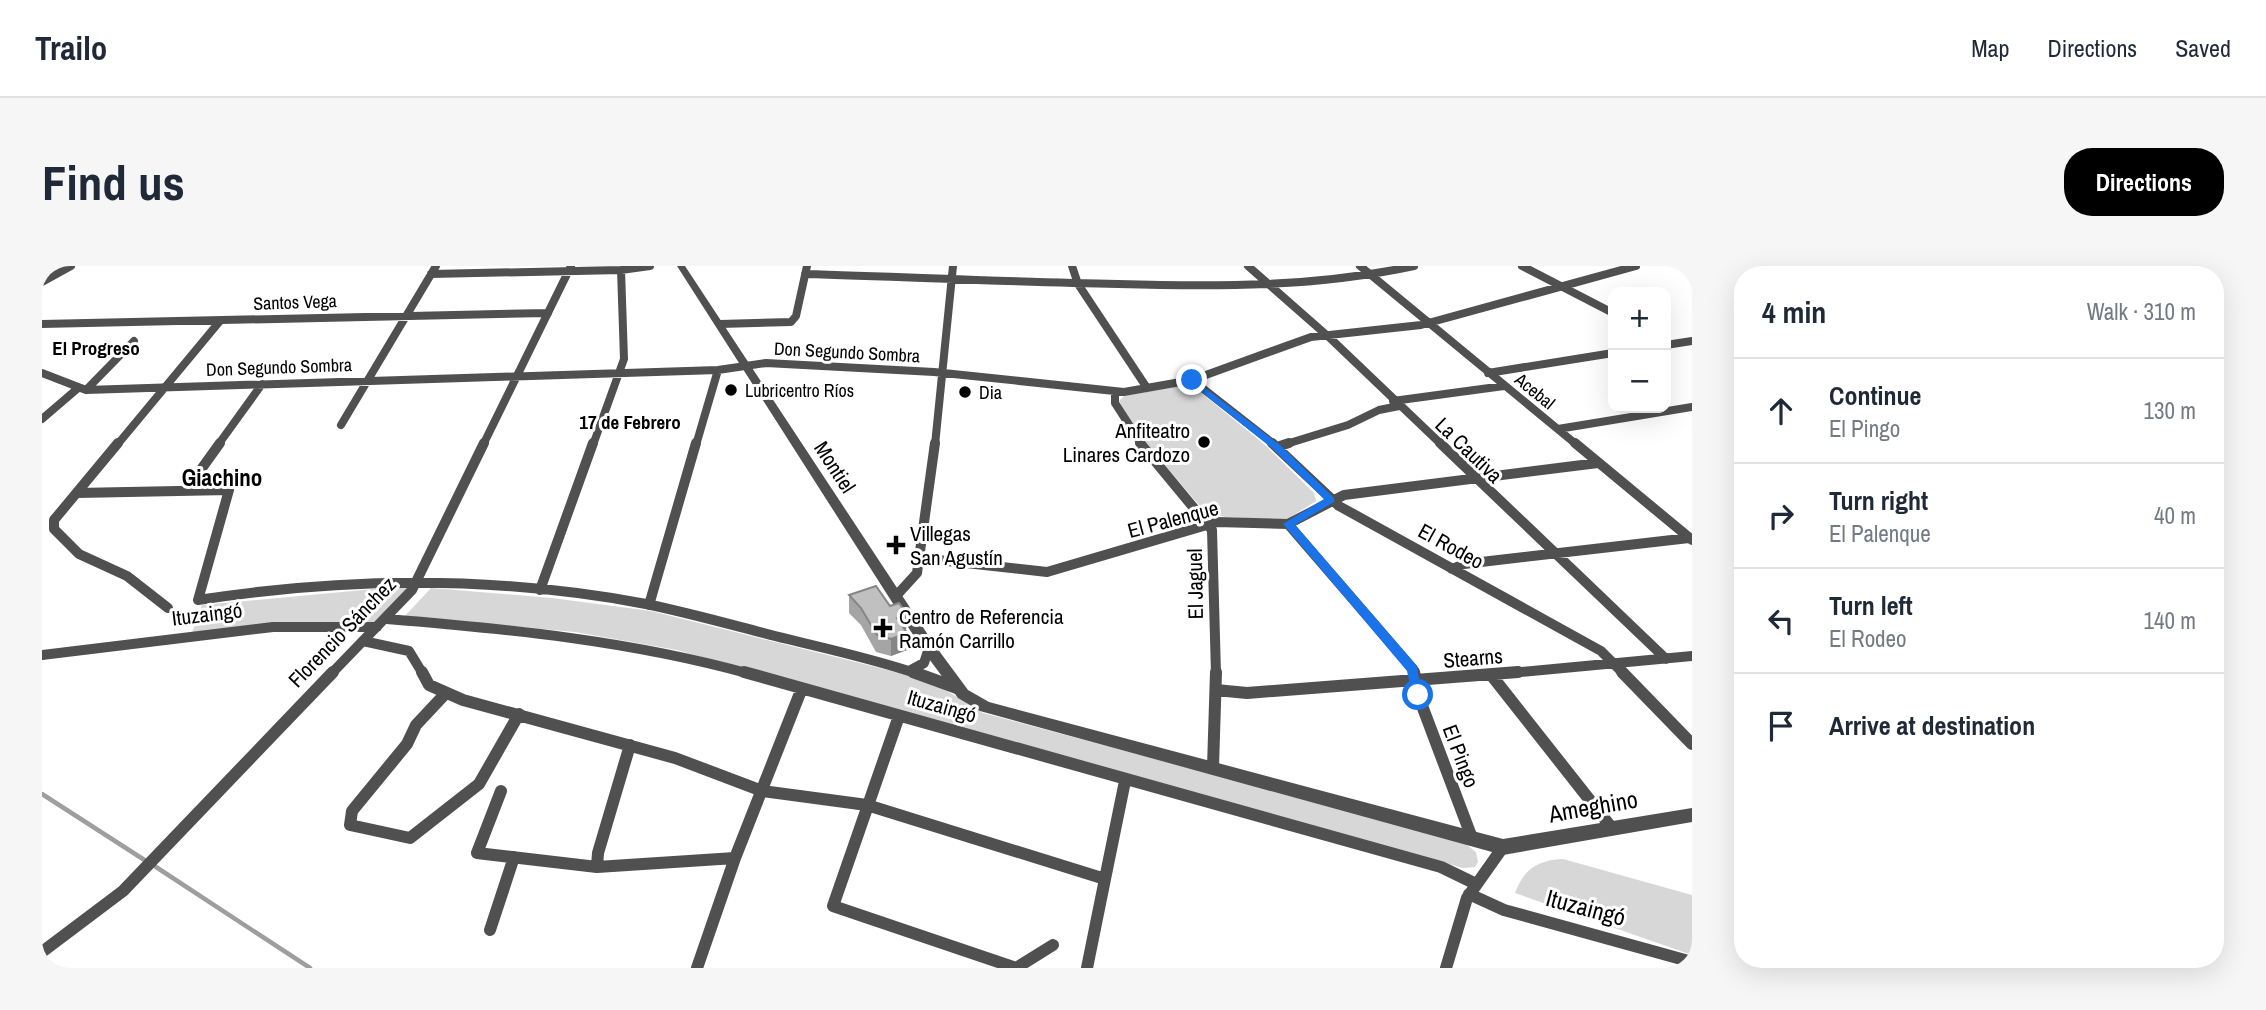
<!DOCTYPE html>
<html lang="en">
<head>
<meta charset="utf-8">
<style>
  :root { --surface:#fff; --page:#f6f6f7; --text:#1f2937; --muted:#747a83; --line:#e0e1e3; --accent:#000 }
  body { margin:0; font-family:"Archivo Narrow",sans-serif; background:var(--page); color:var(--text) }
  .controls { position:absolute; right:21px; top:21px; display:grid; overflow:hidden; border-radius:14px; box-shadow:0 7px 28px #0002 }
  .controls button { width:63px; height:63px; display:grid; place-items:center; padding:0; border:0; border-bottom:2px solid var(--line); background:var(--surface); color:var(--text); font:35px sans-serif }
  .stop { position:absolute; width:21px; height:21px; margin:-16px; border:5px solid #1a73e8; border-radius:50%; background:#fff }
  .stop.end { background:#1a73e8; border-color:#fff; box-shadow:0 2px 7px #0008 }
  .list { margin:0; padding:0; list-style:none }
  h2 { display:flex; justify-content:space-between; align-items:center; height:91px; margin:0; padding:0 28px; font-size:30px }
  h2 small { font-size:23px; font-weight:400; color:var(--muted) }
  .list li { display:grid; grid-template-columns:46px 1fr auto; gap:21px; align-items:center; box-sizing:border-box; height:105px; padding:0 28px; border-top:2px solid var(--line) }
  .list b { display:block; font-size:26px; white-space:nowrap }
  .list p { margin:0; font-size:23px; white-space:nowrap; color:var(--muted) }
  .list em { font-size:23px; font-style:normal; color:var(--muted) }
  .icon { flex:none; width:38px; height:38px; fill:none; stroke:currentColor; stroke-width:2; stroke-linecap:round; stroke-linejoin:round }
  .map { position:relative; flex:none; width:1650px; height:702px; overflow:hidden; border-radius:28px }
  header { display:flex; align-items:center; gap:42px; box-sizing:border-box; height:98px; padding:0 35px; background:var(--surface); border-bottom:2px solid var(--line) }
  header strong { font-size:33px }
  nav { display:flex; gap:38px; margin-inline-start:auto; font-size:24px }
  .intro { display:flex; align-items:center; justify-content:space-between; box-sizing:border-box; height:168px; padding:0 42px }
  h1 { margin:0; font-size:49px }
  .button { padding:18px 32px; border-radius:28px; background:var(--accent); color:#fff; font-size:24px; font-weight:700 }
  main { display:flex; gap:42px; padding:0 42px }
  aside { flex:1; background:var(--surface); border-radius:28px; box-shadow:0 7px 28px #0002 }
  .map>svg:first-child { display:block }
</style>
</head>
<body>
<header>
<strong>Trailo</strong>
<nav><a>Map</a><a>Directions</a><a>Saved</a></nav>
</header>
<div class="intro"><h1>Find us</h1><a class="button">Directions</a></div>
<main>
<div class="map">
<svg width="1650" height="702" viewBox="0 0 1650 702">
  <rect width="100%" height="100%" fill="#fff"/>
  <path fill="#d7d7d7" d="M1143,119L1152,121L1223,179L1272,227L1274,235L1244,254L1183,251L1162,245L1095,166L1077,135L1082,130Z
    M364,320L368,322L334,356H271L150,367L160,339Z
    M389,322L510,332L609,345L866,409L902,423L941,447L1420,575L1434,586L1436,596L1433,601L1421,602L635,384L533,366L363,350Z
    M1521,593L1650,629V689L1473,627C1482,603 1496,594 1521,593Z"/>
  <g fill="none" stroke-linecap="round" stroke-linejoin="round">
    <path stroke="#9e9e9e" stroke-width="4.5" d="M0,528L104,595
      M111,599L268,702"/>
    <path stroke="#505050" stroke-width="8" d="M1030,0L1036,18L1105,122
      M1206,0L1289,73L1400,179
      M1318,0L1535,179
      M1480,0L1571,47
      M389,8L579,4L608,0
      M763,8C867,11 972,16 1076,18C1176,21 1274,21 1372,0
      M0,16L29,0
      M0,58L506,47
      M678,58L749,56L754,50L765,0
      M1624,79L1650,75
      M0,107L44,124L676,104L724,97L892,106L1082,126L1150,114L1269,71L1379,59L1594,0
      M1446,107L1571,87
      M1150,114L1233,179
      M44,124L92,75
      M1073,126V137L1100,179
      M1351,135L1462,120
      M0,153L35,123
      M299,159L394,0
      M1516,163L1650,141
      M75,179L178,55
      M176,179L220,118
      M441,179L529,0
      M551,179L582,93L579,4
      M654,179L676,104
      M893,179L911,0
      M1241,179L1306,159L1337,144L1357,140"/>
    <path stroke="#505050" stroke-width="10" d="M76,177L12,254V263L37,288L85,310L126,342
      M1098,177L1170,264L1174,408
      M1230,177L1297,240L1559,385L1582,408
      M1398,177L1624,393
      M1533,177L1650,274
      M1235,181L1247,177
      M145,223L178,177
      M35,227L187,224L156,334C305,311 456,310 604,338C648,347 690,359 733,370C781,382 829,392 876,408
      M1246,258L1371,403L1372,408
      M878,292L1005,306L1175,256L1246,258L1302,229L1556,197
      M1410,303L1422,298L1647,272
      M498,324L551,177
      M854,330L875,307L893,177
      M607,339L654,177
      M345,353C468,363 589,375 708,408
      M321,375L367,385L381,408
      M0,389L231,361H335
      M869,404L882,397L887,382
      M289,408L370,324L442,177
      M1457,408L1650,390"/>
    <path stroke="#505050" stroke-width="12" d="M380,406L387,419L421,434L633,492L720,525L825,539L1063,613L1083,515
      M702,406L1399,601L1432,617
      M871,406L915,422
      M1372,406L1376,429L1430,572
      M1580,406L1650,478
      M1450,410L1569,561
      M1174,424L1205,427L1476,406
      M403,428L374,459L365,478L310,545L308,559L368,572L437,518L477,448
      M857,450L791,640L974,702L1011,679
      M1171,501L1174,406
      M459,525L435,587L555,601L693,592
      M555,601L556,587L588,479
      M1427,628L1462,644L1650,696
      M448,664L472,591
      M0,686L81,625L291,406
      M655,702L693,592L760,422
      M1045,702L1063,613
      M1404,702L1425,632L1461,581"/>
    <path fill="#505050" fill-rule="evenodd" d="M635,0H643L892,378L926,424L947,436L1461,573L1650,542V556L1461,589L938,445L916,432L882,386Z"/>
  </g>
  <path fill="#a5a5a5" d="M807,329L865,367V384L849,390L834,386L819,359L807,347Z"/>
  <path fill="#868686" d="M865,348L864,365L855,352Z
    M865,367V384L849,390V373Z"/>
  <path fill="#c0c0c0" stroke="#868686" stroke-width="2" d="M834,320L848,340L857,337L865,348L855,352L865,367L849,373L835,369L819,342L807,329Z"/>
  <path fill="#1a73e8" d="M1150,112L1238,179L1292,232V236L1253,259L1375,400L1380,433H1371L1365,405L1241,258L1282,233L1231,183L1147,116Z"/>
  <g fill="#000" stroke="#fff" stroke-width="2.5">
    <circle cx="689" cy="124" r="7"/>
    <circle cx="923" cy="126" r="7"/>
    <circle cx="1162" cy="176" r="7"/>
    <path d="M850.5 268.5h7v7h7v7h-7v7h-7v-7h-7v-7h7z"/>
    <path d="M837.5 351.5h7v7h7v7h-7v7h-7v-7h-7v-7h7z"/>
  </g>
  <g text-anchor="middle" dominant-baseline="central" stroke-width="6" stroke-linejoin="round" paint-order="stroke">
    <g font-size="18" fill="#000" stroke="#fff">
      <text transform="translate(253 36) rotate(-2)">Santos Vega</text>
      <text transform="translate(805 86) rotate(3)">Don Segundo Sombra</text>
      <text transform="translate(237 101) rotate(-2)">Don Segundo Sombra</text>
      <text transform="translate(1493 125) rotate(39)">Acebal</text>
    </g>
    <g font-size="18" fill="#000" stroke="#fff" text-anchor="start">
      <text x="703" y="124">Lubricentro Ríos</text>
      <text x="937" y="126">Dia</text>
    </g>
    <g font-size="19" font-weight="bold" fill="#000" stroke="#fff">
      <text x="54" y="82">El Progreso</text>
      <text x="588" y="156">17 de Febrero</text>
    </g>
    <g font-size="21" fill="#000" stroke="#fff" text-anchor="start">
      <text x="1148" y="164" text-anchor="end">Anfiteatro<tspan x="1148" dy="24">Linares Cardozo</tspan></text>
      <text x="868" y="267">Villegas<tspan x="868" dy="24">San Agustín</tspan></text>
      <text x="857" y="350">Centro de Referencia<tspan x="857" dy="24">Ramón Carrillo</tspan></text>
    </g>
    <g font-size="21" fill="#000" stroke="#fff">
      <text transform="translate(1427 184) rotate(44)">La Cautiva</text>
      <text transform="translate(793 201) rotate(57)">Montiel</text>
      <text transform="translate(1131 253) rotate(-15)">El Palenque</text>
      <text transform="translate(1409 280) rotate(29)">El Rodeo</text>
      <text transform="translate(1153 318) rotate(-91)">El Jaguel</text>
      <text transform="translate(165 348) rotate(-7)">Ituzaingó</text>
      <text transform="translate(300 366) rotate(-46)">Florencio Sánchez</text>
      <text transform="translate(1431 392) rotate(-5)">Stearns</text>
      <text transform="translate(900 440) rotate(16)">Ituzaingó</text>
      <text transform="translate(1419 490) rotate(69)">El Pingo</text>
    </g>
    <g font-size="23" font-weight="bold" fill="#000" stroke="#fff">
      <text x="180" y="211">Giachino</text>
    </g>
    <g font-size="24" fill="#000" stroke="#fff">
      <text transform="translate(1551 540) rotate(-10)">Ameghino</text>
      <text transform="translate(1544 641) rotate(15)">Ituzaingó</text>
    </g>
  </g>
</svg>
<div class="controls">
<button>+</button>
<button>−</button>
</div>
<div class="stop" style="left:1376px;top:429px"></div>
<div class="stop end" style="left:1150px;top:114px"></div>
</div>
<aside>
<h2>4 min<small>Walk · 310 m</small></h2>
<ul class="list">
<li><svg class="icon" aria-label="ahead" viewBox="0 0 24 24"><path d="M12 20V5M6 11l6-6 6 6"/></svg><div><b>Continue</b><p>El Pingo</p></div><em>130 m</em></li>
<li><svg class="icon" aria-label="right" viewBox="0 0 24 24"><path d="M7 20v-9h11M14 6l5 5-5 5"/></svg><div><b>Turn right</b><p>El Palenque</p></div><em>40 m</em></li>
<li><svg class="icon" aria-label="left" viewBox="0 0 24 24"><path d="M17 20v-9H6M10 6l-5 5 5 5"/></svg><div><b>Turn left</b><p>El Rodeo</p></div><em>140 m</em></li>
<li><svg class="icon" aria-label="arrive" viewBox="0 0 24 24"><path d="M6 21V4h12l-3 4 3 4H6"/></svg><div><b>Arrive at destination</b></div></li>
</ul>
</aside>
</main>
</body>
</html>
